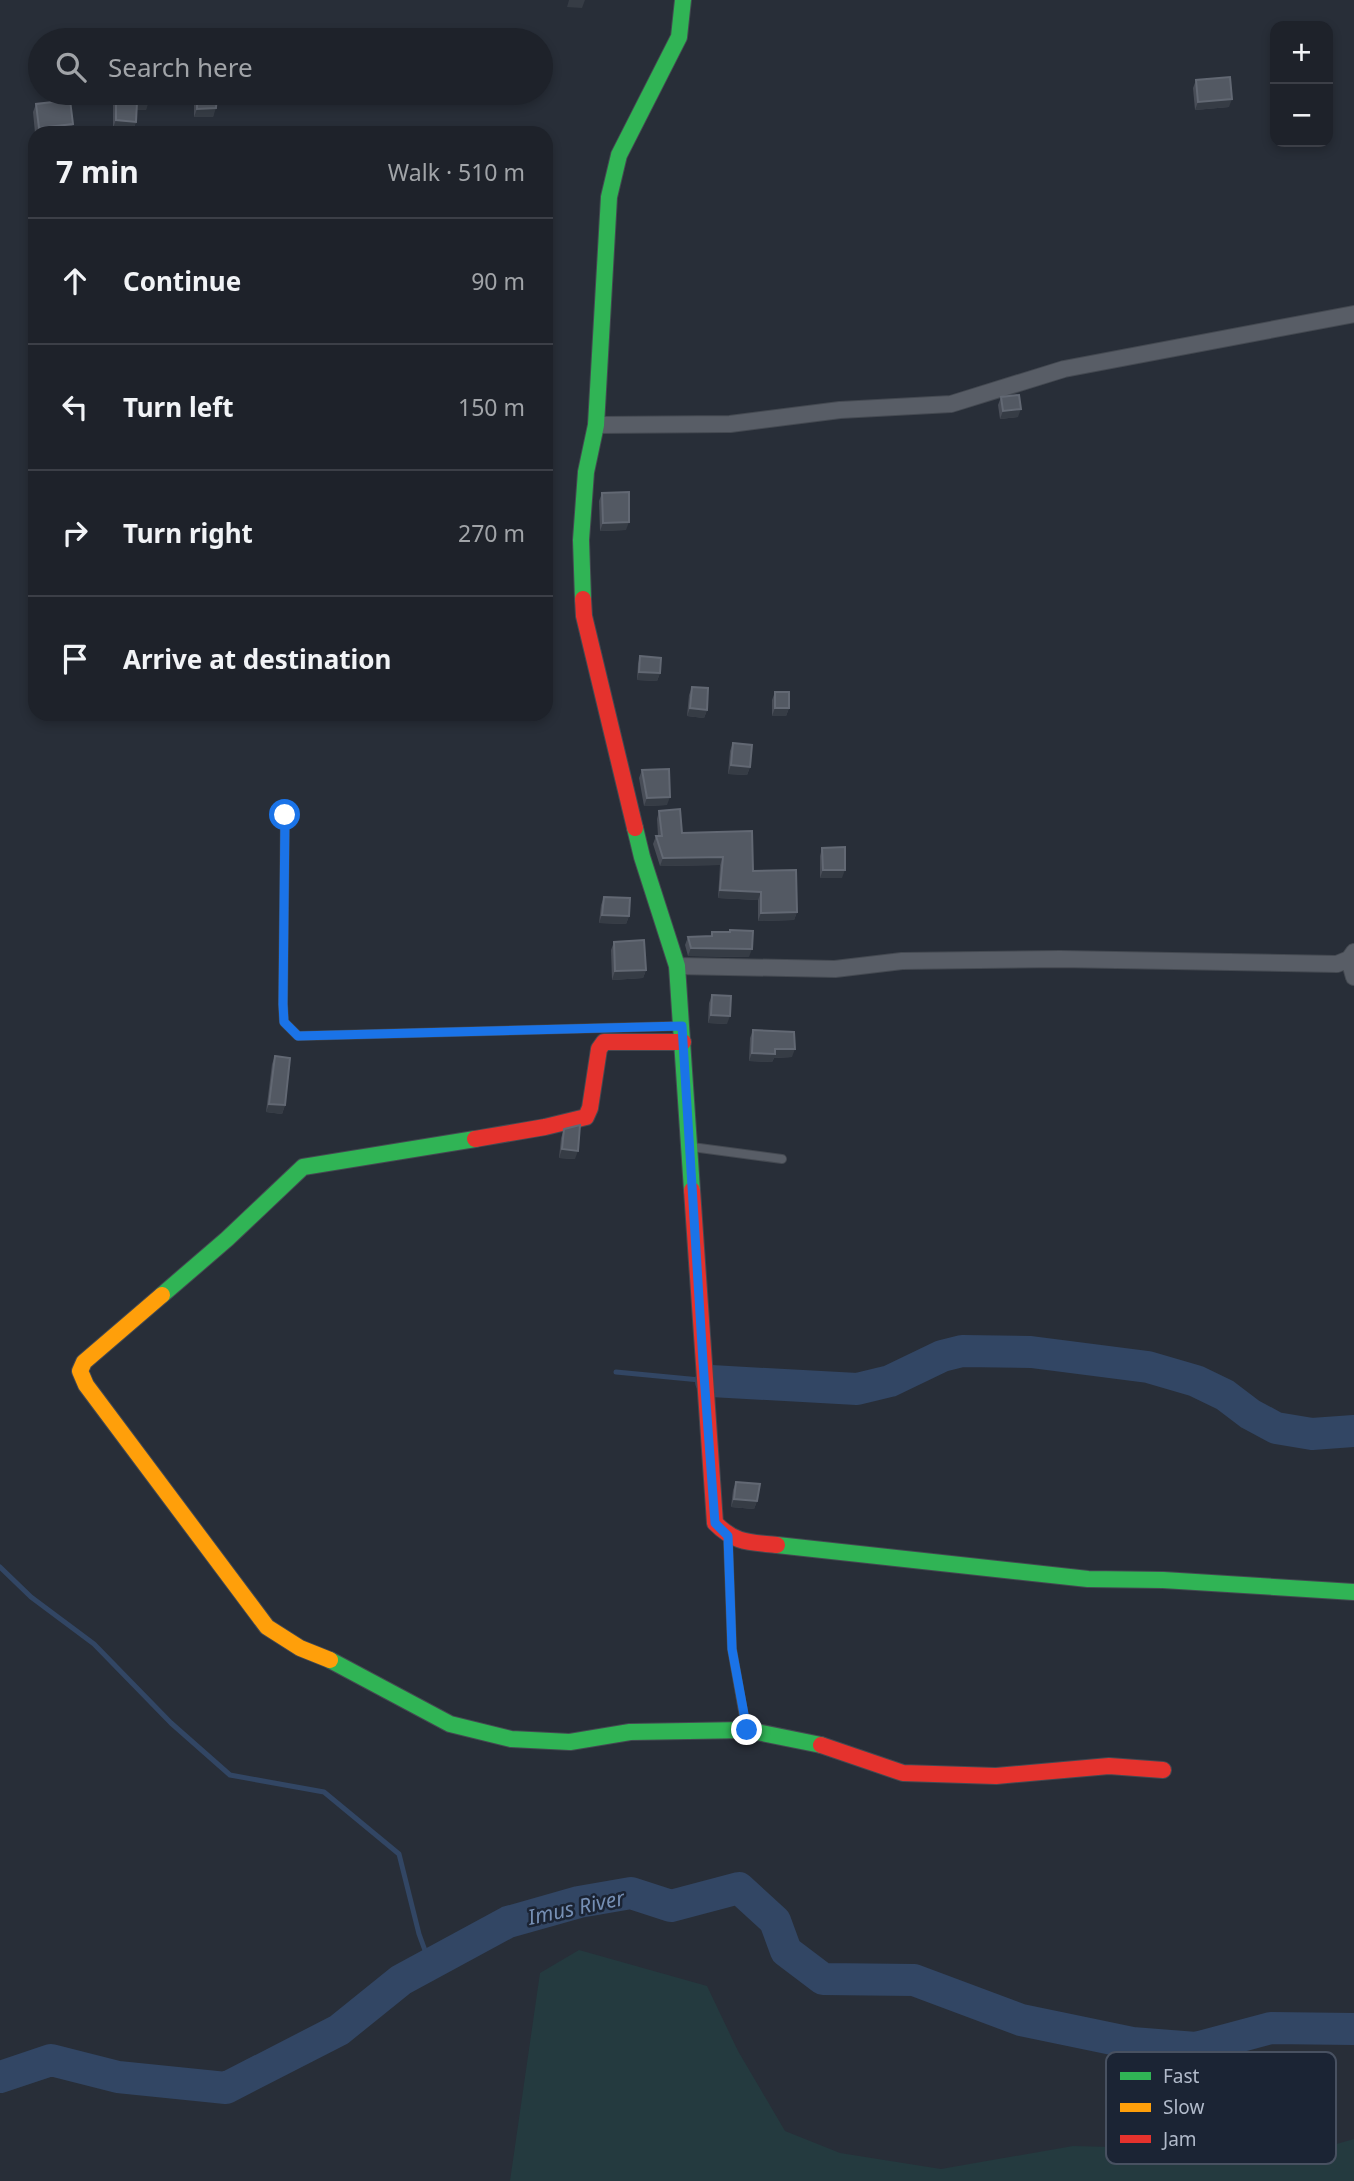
<!DOCTYPE html>
<html lang="en">
<head>
<meta charset="utf-8">
<style>
  :root { --surface:#1e222a; --page:#2b2f36; --text:#f1f3f6; --muted:#a1a4a8; --line:#3c3f47 }
  body { margin:0; font-family:"Noto Sans",sans-serif; background:var(--page); color:var(--text) }
  .controls { position:absolute; right:21px; top:21px; display:grid; overflow:hidden; border-radius:14px; box-shadow:0 4px 10px #0003 }
  .controls button { width:63px; height:63px; display:grid; place-items:center; padding:0; border:0; border-bottom:2px solid var(--line); background:var(--surface); color:var(--text); font:35px sans-serif }
  .stop { position:absolute; width:21px; height:21px; margin:-16px; border:5px solid #1a73e8; border-radius:50%; background:#fff }
  .stop.end { background:#1a73e8; border-color:#fff; box-shadow:0 2px 7px #0008 }
  .list { margin:0; padding:0; list-style:none }
  h2 { display:flex; justify-content:space-between; align-items:center; height:91px; margin:0; padding:0 28px; font-size:30px }
  h2 small { font-size:23px; font-weight:400; color:var(--muted) }
  .list li { display:grid; grid-template-columns:46px 1fr auto; gap:21px; align-items:center; box-sizing:border-box; height:126px; padding:0 28px; border-top:2px solid var(--line) }
  .list b { display:block; font-size:26px; white-space:nowrap }
  .list em { font-size:23px; font-style:normal; color:var(--muted) }
  .icon { flex:none; width:38px; height:38px; fill:none; stroke:currentColor; stroke-width:2; stroke-linecap:round; stroke-linejoin:round }
  .map { position:relative; flex:none; width:1354px; height:2181px; overflow:hidden }
  .search { position:absolute; background:var(--surface); box-shadow:0 4px 10px #0003; left:28px; top:28px; width:525px; height:77px; display:flex; align-items:center; gap:18px; box-sizing:border-box; padding:0 24px; border-radius:38px; color:var(--muted); font-size:26px }
  .panel { position:absolute; background:var(--surface); box-shadow:0 4px 10px #0003; left:28px; top:126px; width:525px; height:595px; border-radius:21px }
  .map>svg:first-child { display:block }
</style>
</head>
<body>
<div class="map">
<svg width="1354" height="2181" viewBox="0 0 1354 2181">
  <rect width="100%" height="100%" fill="#282e38"/>
  <path fill="#243a3f" d="M579,1950L707,1986L738,2051L785,2131L840,2153L941,2169L1073,2146L1187,2149L1326,2147L1354,2139V2181H510L540,1973Z"/>
  <g fill="none" stroke-linecap="round" stroke-linejoin="round">
    <path stroke="#324664" stroke-width="5" d="M616,1372L700,1380
      M0,1567L31,1597L94,1644L171,1723L230,1775L324,1792L399,1854L419,1934L430,1964"/>
    <path stroke="#324664" stroke-width="32" d="M711,1381L857,1389L890,1381L942,1356L962,1351L1031,1352L1148,1367L1196,1381L1225,1395L1250,1414L1276,1428L1312,1434L1354,1431
      M0,2077L51,2060L118,2077L226,2088L339,2030L401,1980L508,1922L579,1902L631,1893L671,1906L739,1888L775,1921L786,1951L823,1979L914,1980L1021,2020L1132,2043L1196,2048L1271,2028L1354,2029"/>
    <defs>
      <path id="lane" d="M285,815L283,1004L284,1022L298,1036L679,1026
        M692,1147L782,1159
        M728,1539L732,1649L746,1728"/>
      <path id="street" d="M596,425L730,424L840,410L951,404L1064,369L1354,314
        M1349,959L1354,977
        M677,966L835,969L902,961L1060,959L1337,964L1349,959L1354,952"/>
      <path id="fast" d="M583,599L581,540L586,472L596,425L609,197L619,155L679,37L683,0
        M635,828L642,857L677,966L692,1190
        M162,1295L227,1239L303,1167L475,1139
        M777,1545L1088,1579L1163,1580L1354,1592
        M330,1660L450,1724L511,1739L570,1742L630,1732L747,1730L821,1745"/>
      <path id="slow" d="M162,1295L84,1362L80,1371L86,1385L267,1627L300,1648L330,1660"/>
      <path id="jam" d="M583,599L584,616L635,828
        M475,1139L545,1127L586,1117L590,1108L599,1049L604,1042H683
        M692,1190L715,1523C736,1544 749,1542 777,1545
        M821,1745L903,1773L996,1776L1109,1766L1163,1770"/>
    </defs>
    <use href="#lane" stroke="#444951" stroke-width="10"/>
    <use href="#street" stroke="#444951" stroke-width="18"/>
    <use href="#fast" stroke="#444951" stroke-width="18"/>
    <use href="#slow" stroke="#444951" stroke-width="18"/>
    <use href="#jam" stroke="#444951" stroke-width="18"/>
    <use href="#lane" stroke="#585d66" stroke-width="8"/>
    <use href="#street" stroke="#585d66" stroke-width="16"/>
    <use href="#fast" stroke="#30b455" stroke-width="16"/>
    <use href="#slow" stroke="#ff9f0a" stroke-width="16"/>
    <use href="#jam" stroke="#e5322d" stroke-width="16"/>
  </g>
  <path fill="#484d57" d="M1196,80L1229,107L1195,110L1193,88Z
    M113,93H148L146,110H136V122L133,130L113,128Z
    M194,93H217L213,117H194Z
    M36,104L70,132L35,133L33,112Z
    M1001,397L1018,417L1000,419L998,405Z
    M602,493L626,530L600,531L599,501Z
    M640,656L660,673L657,681L637,680L638,664Z
    M692,687L707,710L704,718L687,716L689,695Z
    M775,692L789,708L786,716H772V700Z
    M733,743L750,767L747,775L728,774L730,751Z
    M642,770L667,805L644,806L639,778Z
    M659,811L682,833L753,871L797,912L794,920L758,921V900L718,898L720,865L660,866L653,844L656,836H658L657,819Z
    M822,848L842,878H820V856Z
    M604,897L629,916L626,924L599,923L601,905Z
    M712,932L749,957L688,956L685,945L688,937L711,936Z
    M614,942L646,970L643,978L612,980L611,950Z
    M712,995L727,1024L708,1023L709,1003Z
    M753,1030L792,1057L774,1058L772,1062L749,1061L750,1038Z
    M275,1056L285,1105L282,1114L266,1112L272,1064Z
    M564,1129L575,1159L559,1158L561,1138Z
    M736,1482L757,1501L754,1509L731,1507L733,1490Z"/>
  <path fill="#363c45" d="M569,0H585L582,8L567,7Z
    M1232,99L1229,107L1195,110L1198,102Z
    M149,101L146,110H134L137,102Z
    M216,108L213,117H194L197,109Z
    M116,120L136,122L133,130L113,128Z
    M73,124L70,132L37,133L39,128Z
    M1021,409L1018,417L1000,419L1003,411Z
    M629,522L626,530L600,531L603,523Z
    M639,672L660,673L657,681L637,680Z
    M690,708L707,710L704,718L687,716Z
    M775,708H789L786,716H772Z
    M731,765L750,767L747,775L728,774Z
    M670,797L667,805L644,806L647,798Z
    M723,857L720,865L660,866L663,858Z
    M823,870H845L842,878H820Z
    M720,890L761,892L758,900L718,898Z
    M797,912L794,920L758,921L761,913Z
    M602,915L629,916L626,924L599,923Z
    M691,948L752,949L749,957L688,956Z
    M646,970L643,978L612,980L615,971Z
    M711,1015L730,1016L727,1024L708,1023Z
    M775,1049H795L792,1057L774,1058L772,1062L749,1061L752,1053Z
    M269,1104L285,1105L282,1114L266,1112Z
    M562,1149L578,1151L575,1159L559,1158Z
    M734,1499L757,1501L754,1509L731,1507Z"/>
  <path fill="#535963" stroke="#626873" stroke-width="2" d="M1230,77L1232,99L1198,102L1196,80Z
    M116,93H148L149,101L137,102L136,122L116,120Z
    M197,93H217L216,108L197,109Z
    M70,100L73,124L39,128L36,104Z
    M1019,395L1021,409L1003,411L1001,397Z
    M629,492V522L603,523L602,493Z
    M640,656L661,658L660,673L639,672Z
    M692,687L708,688L707,710L690,708Z
    M775,692H789V708H775Z
    M733,743L752,745L750,767L731,765Z
    M669,769L670,797L647,798L642,770Z
    M680,809L682,833L752,831L753,871L796,870L797,912L761,913V892L720,890L723,857L663,858L656,836H662L659,811Z
    M845,847V870H823L822,848Z
    M604,897L630,898L629,916L602,915Z
    M730,930L753,931L752,949L691,948L688,937L712,936V932H730Z
    M644,940L646,970L615,971L614,942Z
    M712,995L731,996L730,1016L711,1015Z
    M753,1030L794,1032L795,1049H775V1054L752,1053Z
    M275,1056L290,1058L285,1105L269,1104Z
    M580,1125L578,1151L562,1149L564,1129Z
    M736,1482L760,1484L757,1501L734,1499Z"/>
  <g fill="none" stroke-linecap="round" stroke-linejoin="round">
    <path stroke="#1a73e8" stroke-width="9" d="M285,815L283,1004L284,1022L298,1036L682,1026L703,1362L715,1523L728,1536L732,1649L747,1730"/>
  </g>
  <g text-anchor="middle" dominant-baseline="central" stroke-width="5" stroke-linejoin="round" paint-order="stroke">
    <g font-size="21" font-style="italic" fill="#768fb4" stroke="#1b2434">
      <text transform="translate(576 1907) rotate(-12)">Imus River</text>
    </g>
  </g>
  <rect x="1106" y="2052" width="230" height="112" rx="10" fill="#1b2434" stroke="#485161" stroke-width="2"/>
  <rect x="1120" y="2072" width="31" height="8" fill="#30b455"/>
  <rect x="1120" y="2103" width="31" height="9" fill="#ff9f0a"/>
  <rect x="1120" y="2135" width="31" height="8" fill="#e5322d"/>
  <g font-size="19" fill="#b1baca">
    <text x="1163" y="2083">Fast</text>
    <text x="1163" y="2114">Slow</text>
    <text x="1163" y="2146">Jam</text>
  </g>
</svg>
<div class="controls">
<button>+</button>
<button>−</button>
</div>
<div class="stop" style="left:285px;top:815px"></div>
<div class="stop end" style="left:747px;top:1730px"></div>
<div class="search"><svg class="icon" aria-label="search" viewBox="0 0 24 24"><circle cx="10" cy="10" r="6"/><path d="M15 15l6 6"/></svg>Search here</div>
<section class="panel">
<h2>7 min<small>Walk · 510 m</small></h2>
<ul class="list">
<li><svg class="icon" aria-label="ahead" viewBox="0 0 24 24"><path d="M12 20V5M6 11l6-6 6 6"/></svg><div><b>Continue</b></div><em>90 m</em></li>
<li><svg class="icon" aria-label="left" viewBox="0 0 24 24"><path d="M17 20v-9H6M10 6l-5 5 5 5"/></svg><div><b>Turn left</b></div><em>150 m</em></li>
<li><svg class="icon" aria-label="right" viewBox="0 0 24 24"><path d="M7 20v-9h11M14 6l5 5-5 5"/></svg><div><b>Turn right</b></div><em>270 m</em></li>
<li><svg class="icon" aria-label="arrive" viewBox="0 0 24 24"><path d="M6 21V4h12l-3 4 3 4H6"/></svg><div><b>Arrive at destination</b></div></li>
</ul>
</section>
</div>
</body>
</html>
